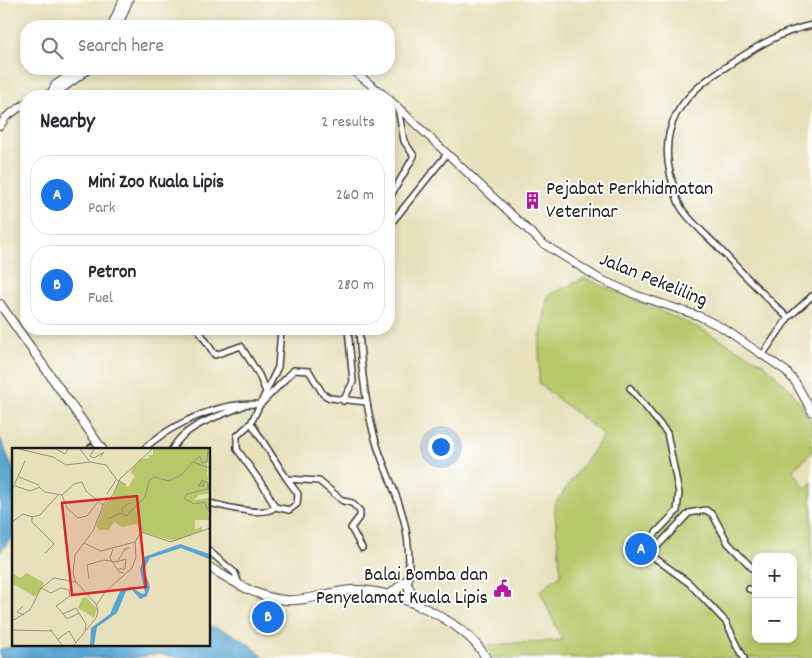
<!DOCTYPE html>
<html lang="en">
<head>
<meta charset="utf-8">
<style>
  :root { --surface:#fff; --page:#f2f2f3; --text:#2b2b33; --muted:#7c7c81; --line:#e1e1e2; --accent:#1a73e8 }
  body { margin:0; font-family:Dekko,sans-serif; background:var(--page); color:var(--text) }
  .controls { position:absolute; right:15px; bottom:15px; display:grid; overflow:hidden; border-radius:10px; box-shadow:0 2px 8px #0003 }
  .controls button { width:45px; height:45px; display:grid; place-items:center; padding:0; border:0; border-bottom:1px solid var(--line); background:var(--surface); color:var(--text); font:25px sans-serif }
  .you { position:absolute; left:440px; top:446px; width:18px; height:18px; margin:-12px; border:4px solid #fff; border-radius:50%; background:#1a73e8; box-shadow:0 0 0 8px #1a73e833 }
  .badge { display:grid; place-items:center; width:32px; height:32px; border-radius:50%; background:var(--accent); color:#fff; font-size:16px; font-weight:700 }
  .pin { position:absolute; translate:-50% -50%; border:2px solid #fff; box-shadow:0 1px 5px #0006 }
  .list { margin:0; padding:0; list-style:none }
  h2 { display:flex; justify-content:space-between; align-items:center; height:65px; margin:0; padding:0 20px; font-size:21px }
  h2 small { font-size:16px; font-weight:400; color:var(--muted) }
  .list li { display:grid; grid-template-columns:32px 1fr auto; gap:15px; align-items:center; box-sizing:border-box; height:80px; margin:0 10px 10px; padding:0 10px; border:1px solid var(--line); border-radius:20px }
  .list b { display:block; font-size:19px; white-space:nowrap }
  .list p { margin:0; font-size:16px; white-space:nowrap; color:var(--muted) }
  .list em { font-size:16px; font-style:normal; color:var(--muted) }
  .icon { flex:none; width:28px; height:28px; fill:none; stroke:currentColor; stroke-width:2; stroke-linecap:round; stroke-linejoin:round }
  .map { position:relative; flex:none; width:812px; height:658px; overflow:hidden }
  .search { position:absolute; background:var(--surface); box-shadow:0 2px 8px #0003; left:20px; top:20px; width:375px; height:55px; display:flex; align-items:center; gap:12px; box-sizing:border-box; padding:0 18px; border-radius:20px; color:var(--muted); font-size:19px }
  .panel { position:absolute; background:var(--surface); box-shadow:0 2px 8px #0003; left:20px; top:90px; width:375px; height:245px; border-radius:20px }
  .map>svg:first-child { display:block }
</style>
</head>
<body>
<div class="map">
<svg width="812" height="658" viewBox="0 0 812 658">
  <rect width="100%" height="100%" fill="#fff"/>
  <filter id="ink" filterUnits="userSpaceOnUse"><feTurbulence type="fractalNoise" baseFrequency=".02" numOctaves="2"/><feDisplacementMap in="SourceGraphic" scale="10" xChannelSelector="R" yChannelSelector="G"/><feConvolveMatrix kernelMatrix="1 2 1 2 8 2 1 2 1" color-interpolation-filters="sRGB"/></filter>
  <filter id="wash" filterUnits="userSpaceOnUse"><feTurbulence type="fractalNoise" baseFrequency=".0096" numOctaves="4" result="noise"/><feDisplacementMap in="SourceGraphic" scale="20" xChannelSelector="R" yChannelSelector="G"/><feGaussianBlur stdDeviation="1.12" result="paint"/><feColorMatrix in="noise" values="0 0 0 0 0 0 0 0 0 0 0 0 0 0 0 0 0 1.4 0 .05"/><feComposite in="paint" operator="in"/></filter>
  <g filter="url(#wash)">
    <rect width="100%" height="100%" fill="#e7e0bb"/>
    <path fill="#b7c86b" stroke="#6a7244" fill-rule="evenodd" d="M585,278L699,328L763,363L791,390L812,423V452L793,470L805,488L812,482V658H491L488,645L562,640L540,591L561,574L554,505L604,435L539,384V346L548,295ZM756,557H793V639H756Z"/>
    <path fill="#57a4d0" stroke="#3a6076" d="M0,437L14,472V535L0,552Z
      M209,626C232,632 248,641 264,658H181L159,654L133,658H0V649L29,644H209Z"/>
  </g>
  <g filter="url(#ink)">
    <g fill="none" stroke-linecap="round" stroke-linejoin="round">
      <defs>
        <path id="minor" d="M389,199L414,156L404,141L398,108
          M389,226L447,154
          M788,318C763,294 739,270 716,245C705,234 691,222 682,209C676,200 674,187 671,177C658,127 681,96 721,70C752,50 775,33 812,25
          M198,329L215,355L241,346L259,375L266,392
          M281,329L278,367L251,423L287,479L319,481L343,501L352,503L360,511V516L351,528L362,548
          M359,329C361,367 365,405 376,442C384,469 398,494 404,521C411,548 409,574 407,601
          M763,354L788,318L812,296
          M630,388L667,433L679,493L677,511L644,545V550L689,583L726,622L744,658
          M343,401L353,382L348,329
          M91,447L92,449
          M144,449C165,429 200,412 230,406C239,404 250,404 261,404L294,370L309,371L323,394L330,398L366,402
          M172,449C186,424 218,417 243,406
          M209,503C223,506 264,518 275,507L266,490L237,449V436L251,423
          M275,507L289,510L297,504L298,494L287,479
          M209,551L235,573L239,584
          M649,555L689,513L706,510L713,515L728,543L756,572
          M749,589L756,591"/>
        <path id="tertiary" d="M111,26L123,0
          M118,26L129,0
          M351,69L385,96
          M52,91L55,85L79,69
          M40,96L59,91L89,69
          M389,99L542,243L600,279L636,295L699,316L723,328L786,371L796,383L812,412
          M0,126L6,117L26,103"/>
        <path id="secondary" d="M0,304L102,449
          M209,567C232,581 258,598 285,600C308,602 330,591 352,590C394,588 466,621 486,658
          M408,586L420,607
          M389,595L408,579"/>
      </defs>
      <use href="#minor" stroke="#3a3934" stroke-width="8"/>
      <use href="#tertiary" stroke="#3a3934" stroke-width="9"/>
      <use href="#secondary" stroke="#3a3934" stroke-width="10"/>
      <use href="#minor" stroke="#fff" stroke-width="5"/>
      <use href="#tertiary" stroke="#fff" stroke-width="7"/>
      <use href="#secondary" stroke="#fff" stroke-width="8"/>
    </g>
  </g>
  <defs>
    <symbol id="building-bare" viewBox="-9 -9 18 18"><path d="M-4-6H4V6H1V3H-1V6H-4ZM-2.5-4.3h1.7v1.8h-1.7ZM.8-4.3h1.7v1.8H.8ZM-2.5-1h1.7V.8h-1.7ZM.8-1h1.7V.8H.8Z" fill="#b5179e" stroke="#fff" stroke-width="2.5" paint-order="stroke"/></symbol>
    <symbol id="civic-bare" viewBox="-9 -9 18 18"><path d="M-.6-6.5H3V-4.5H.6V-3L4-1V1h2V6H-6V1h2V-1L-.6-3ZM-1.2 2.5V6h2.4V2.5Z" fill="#b5179e" stroke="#fff" stroke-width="2.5" paint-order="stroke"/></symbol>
  </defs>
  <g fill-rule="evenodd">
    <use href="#building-bare" x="520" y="188" width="25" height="25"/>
    <use href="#civic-bare" x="490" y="576" width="25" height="25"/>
  </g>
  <g text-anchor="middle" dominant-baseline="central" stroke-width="4" stroke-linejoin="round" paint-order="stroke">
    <g font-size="20" fill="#1c1c1c" stroke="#fff" text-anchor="start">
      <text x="546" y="190">Pejabat Perkhidmatan<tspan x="546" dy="23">Veterinar</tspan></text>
      <text x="488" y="576" text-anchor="end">Balai Bomba dan<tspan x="488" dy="23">Penyelamat Kuala Lipis</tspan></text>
    </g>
    <g font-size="20" fill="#1c1c1c" stroke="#fff">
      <text transform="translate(653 281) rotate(22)">Jalan Pekeliling</text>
    </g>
  </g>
  <g transform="translate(12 448)">
    <rect width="198" height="198" fill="#e7e0bb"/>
    <path d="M141,1H197L195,19L197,46L187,47L182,52L197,50V64L195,57L197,72H183V81L189,79L191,83L162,93L127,84L125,76L110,79L102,74L97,82H87L84,78L92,57L100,49L105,51L101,47L107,34L116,39L123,28L118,24L128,11L138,10L136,7H141ZM0,125L8,130L15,125L32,135L23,149L1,136ZM74,149L85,161L82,170L66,160L70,150Z" fill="#b7c86b"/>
    <path d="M168,96L197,106V111L169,100L138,110L132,121L138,139L135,148L128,151L120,142L114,143L105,165L85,179L82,197H78L79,180L98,166L108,143L119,139L130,146L133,145L128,121L132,109Z" fill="#57a4d0"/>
    <path fill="none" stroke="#96927b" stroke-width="1" d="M7,1L41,9L54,17L78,14M44,1L53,6L56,1M68,1L78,14L94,17L105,32L114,37M82,1L78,8L82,10L92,4L88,9M181,14L188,8L190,15L195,14L196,1M7,29L27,37M191,34L192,38H187L190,32L196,35V41L175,46L172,50L182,56L192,54L198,65M3,38L18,43L28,39M27,39L33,44L50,47L62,36L70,34L74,43L91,57M0,42L13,13M95,46L104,32M50,47L55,60L66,70L75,68L86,54M112,65L109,61L118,55M20,69V74L42,96L33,105M96,71L108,65L114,68L133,49L137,33L142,29L157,33L169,27L181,14L198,20M0,74L11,66L20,69L28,67L47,46M72,95L89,103L123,94M101,101L98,110L107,124L112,125M105,114L114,111L113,121H106M77,131L75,117L92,112L105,114L113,101L117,100M64,135L61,125L63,107L81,83L92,55L101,47L108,31L140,1M29,140L39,145L49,140L57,142L58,148L44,158L47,161L55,171L67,165L64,160L51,166M11,158L5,164L12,167M84,158L93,144L120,120L124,109L123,94L129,84L159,94L198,80M67,165L74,176L73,182M0,173L18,162L29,140L42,130L64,134L84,156M38,181L50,197M0,182L40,183M46,191L57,183L64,195M62,197L84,170L86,163L84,156"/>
    <path fill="#d62828" fill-opacity="0.15" stroke="#d62828" stroke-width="2.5" d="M125,48L134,139L60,147L50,55Z"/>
    <rect width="198" height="198" fill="none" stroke="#1c1c1c" stroke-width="2.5"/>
  </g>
</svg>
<div class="controls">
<button>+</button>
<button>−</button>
</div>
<div class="you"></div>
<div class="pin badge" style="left:641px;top:549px">A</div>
<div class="pin badge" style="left:268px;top:617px">B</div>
<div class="search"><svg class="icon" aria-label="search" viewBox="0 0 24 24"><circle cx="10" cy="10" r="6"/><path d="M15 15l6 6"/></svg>Search here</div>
<section class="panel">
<h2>Nearby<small>2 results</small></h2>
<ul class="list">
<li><span class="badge">A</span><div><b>Mini Zoo Kuala Lipis</b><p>Park</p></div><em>260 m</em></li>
<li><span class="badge">B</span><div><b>Petron</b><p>Fuel</p></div><em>280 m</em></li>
</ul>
</section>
</div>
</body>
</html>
